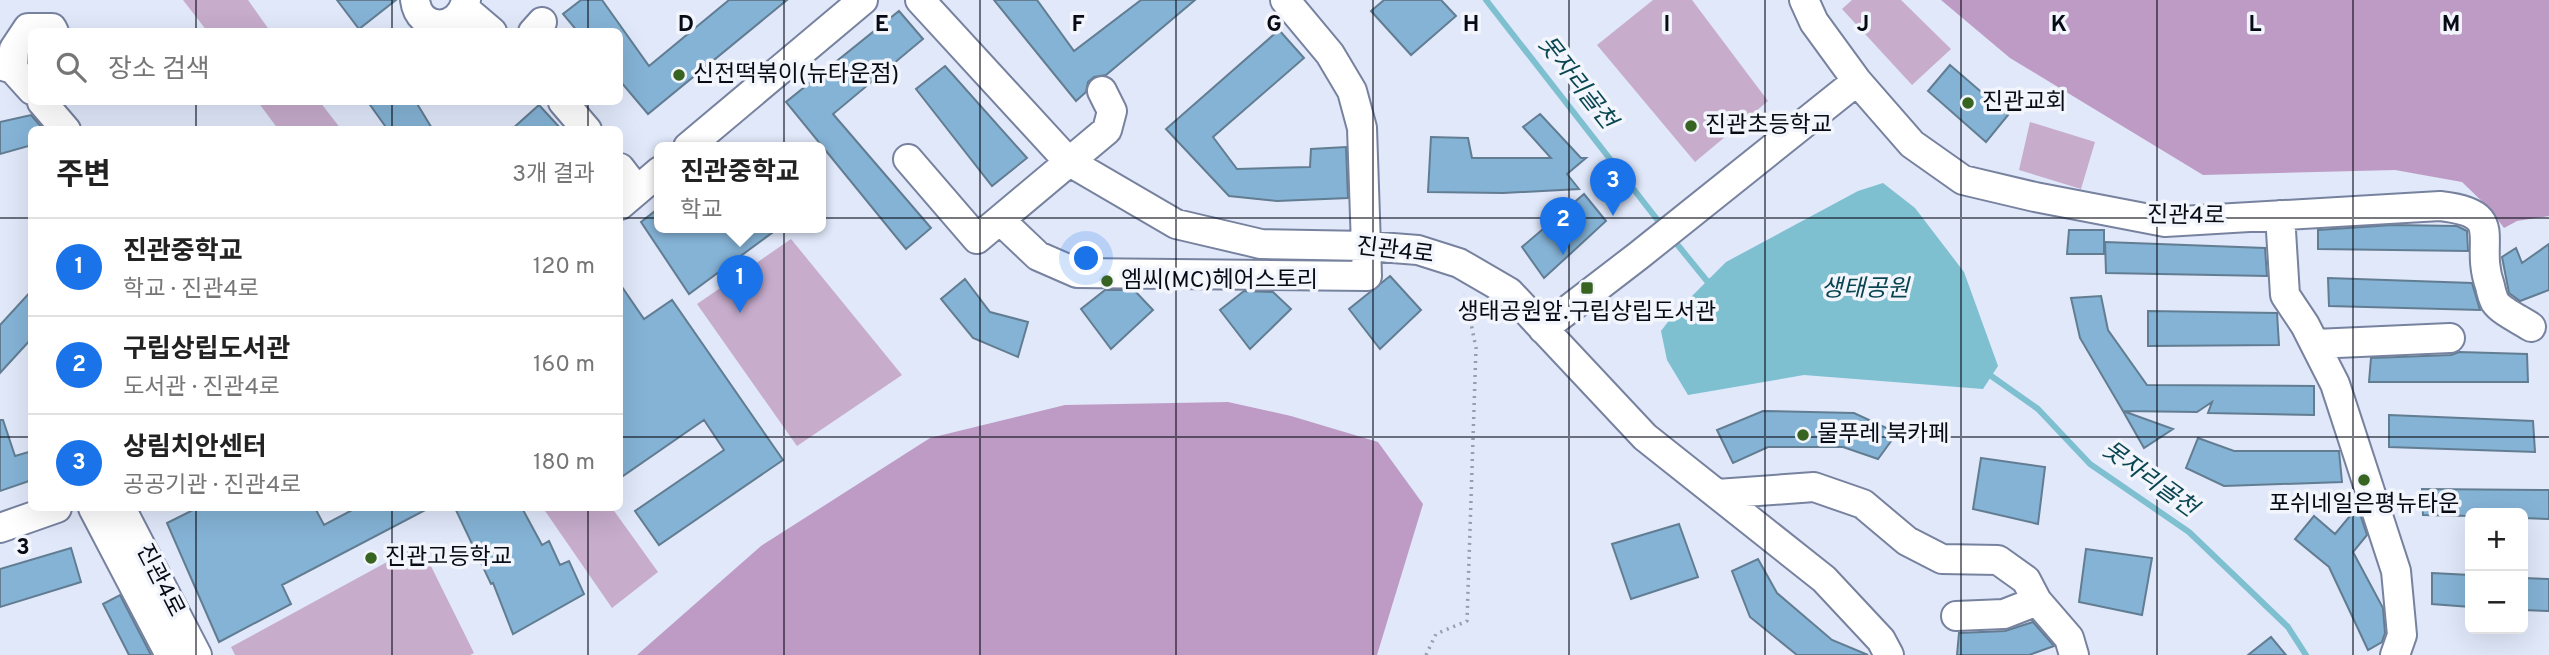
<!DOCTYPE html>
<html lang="ko">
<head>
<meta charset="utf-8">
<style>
  :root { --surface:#fff; --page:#f6f6f6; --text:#222; --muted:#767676; --line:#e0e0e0; --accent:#1a73e8 }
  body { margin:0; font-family:Overpass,"Noto Sans KR",sans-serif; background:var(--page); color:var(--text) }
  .controls { position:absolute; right:21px; bottom:21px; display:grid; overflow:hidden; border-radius:10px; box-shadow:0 7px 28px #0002 }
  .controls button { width:63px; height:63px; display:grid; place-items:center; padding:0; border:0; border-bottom:2px solid var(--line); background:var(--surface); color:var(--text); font:35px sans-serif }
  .you { position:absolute; left:1087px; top:259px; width:24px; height:24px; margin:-18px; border:5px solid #fff; border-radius:50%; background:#1a73e8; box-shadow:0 0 0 10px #1a73e833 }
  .badge { display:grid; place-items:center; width:46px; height:46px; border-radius:50%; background:var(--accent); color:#fff; font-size:23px; font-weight:700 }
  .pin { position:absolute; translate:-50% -58px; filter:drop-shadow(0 2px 4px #0008) }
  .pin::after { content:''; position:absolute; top:37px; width:24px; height:21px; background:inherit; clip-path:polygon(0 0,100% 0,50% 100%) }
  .popup { position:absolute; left:654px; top:142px; width:172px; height:91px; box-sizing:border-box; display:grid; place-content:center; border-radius:10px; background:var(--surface); filter:drop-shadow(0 2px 5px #0005); font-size:23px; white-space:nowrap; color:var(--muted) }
  .popup b { font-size:26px; color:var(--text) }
  .popup::after { content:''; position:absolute; left:50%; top:100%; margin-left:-14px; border:14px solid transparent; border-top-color:var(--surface) }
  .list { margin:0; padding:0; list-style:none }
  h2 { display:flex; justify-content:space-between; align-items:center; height:91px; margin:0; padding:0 28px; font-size:30px }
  h2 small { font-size:23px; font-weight:400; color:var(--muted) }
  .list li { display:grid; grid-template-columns:46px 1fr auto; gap:21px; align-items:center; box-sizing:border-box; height:98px; padding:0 28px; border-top:2px solid var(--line) }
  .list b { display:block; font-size:26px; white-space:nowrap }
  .list p { margin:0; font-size:23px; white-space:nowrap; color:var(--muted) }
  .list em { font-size:23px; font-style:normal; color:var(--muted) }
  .icon { flex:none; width:38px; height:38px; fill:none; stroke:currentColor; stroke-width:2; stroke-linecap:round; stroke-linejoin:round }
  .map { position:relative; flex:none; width:2549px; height:655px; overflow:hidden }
  .search { position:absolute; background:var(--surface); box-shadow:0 7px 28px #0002; left:28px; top:28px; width:595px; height:77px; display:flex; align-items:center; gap:18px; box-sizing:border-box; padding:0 24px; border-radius:10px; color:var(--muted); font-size:26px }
  .panel { position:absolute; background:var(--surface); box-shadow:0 7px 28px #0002; left:28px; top:126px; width:595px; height:385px; border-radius:10px }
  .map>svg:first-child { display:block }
</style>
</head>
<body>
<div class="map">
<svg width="2549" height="655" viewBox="0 0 2549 655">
  <rect width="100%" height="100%" fill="#e0e8fa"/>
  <path fill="#c7accc" d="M183,0H248L270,31H207Z
    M1653,0H1692L1768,101L1695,162L1597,45Z
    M1852,0H1901L1951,49L1912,85L1842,9Z
    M258,102H320L341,129H278Z
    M2030,122L2095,142L2081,189L2019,170Z
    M791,239L902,375L797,446L697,304Z
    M543,508H612L658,572L612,608Z
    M420,544L474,653L470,655H235L231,647Z"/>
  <path fill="#be9bc5" d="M1941,0H2549V216L2517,221L2504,228L2490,209L2462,182L2395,170L2203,175L2010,58Z
    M1228,402L1291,416L1378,442L1423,504L1377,655H637L761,546L930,438L1065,405Z"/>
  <path fill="#7ebfd0" d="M1883,183L1915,208L1964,272L1998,366L1983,389L1804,375L1688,395L1667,360L1661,331L1674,314L1726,262L1858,191Z"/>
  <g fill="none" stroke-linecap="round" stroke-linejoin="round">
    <path stroke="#7ebfd0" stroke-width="6" d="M1486,0L1663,227
      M1672,238L1707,281L1714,282
      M1987,373L2038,409L2090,464L2189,532L2288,627L2306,655"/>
  </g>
  <path fill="#85b3d6" stroke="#627d92" stroke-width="2" d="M337,0H396L359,29Z
    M581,0H602L649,66L729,0H787L648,114L620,81V32H578L563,14Z
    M994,0H1037L1074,51L1141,0H1195L1106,75L1094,77L1088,82L1086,92L1076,101Z
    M1384,0H1441L1456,16L1411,55L1371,11Z
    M899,11L923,39L833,114L931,228L906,249L786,102Z
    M1279,30L1304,58L1213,137L1237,169L1310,167L1311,149L1346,147L1348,198L1277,201L1229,196L1166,129Z
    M1950,65L2008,115L1986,142L1928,91Z
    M945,66L1027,158L992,186L916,89Z
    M368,102H416L433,130H388Z
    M539,105L562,130H511Z
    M1540,114L1581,158H1586L1567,174L1579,189L1503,193L1428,192L1431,137L1468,138L1472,158H1551L1523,127Z
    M31,115L44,130H32V145L0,154V122Z
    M1584,194L1606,221L1544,278L1522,247Z
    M660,207V227H780L689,294L641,222Z
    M2392,225L2457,226L2467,231L2468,251L2318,249V230Z
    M2069,230H2104V254H2067Z
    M2105,242L2265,248L2267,276L2106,273Z
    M2549,244V290L2520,301L2509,293L2502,257L2516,248L2522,263Z
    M1390,276L1421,310L1380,349L1349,309Z
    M2328,278L2472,283L2480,310L2329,306Z
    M965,279L990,312L1028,322L1018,357L973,338L941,299Z
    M620,284L644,319L672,300L783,460L659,545L635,511L724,450L704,420L620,478Z
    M32,290V338L0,373V325Z
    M1105,290H1134L1153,310L1111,349L1081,309Z
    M1244,291L1273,292L1291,309L1250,349L1220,310Z
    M2101,296L2108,330L2147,385L2314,386V415L2208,413L2212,402L2197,412L2123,411L2080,338L2071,298Z
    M2148,311L2277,313L2279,345L2148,346Z
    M2459,352L2527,354L2528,382H2369L2371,358L2451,355Z
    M1763,411L1854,413L1897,433L1878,459L1843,447H1768L1733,463L1717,430Z
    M2123,411L2173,429L2144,448Z
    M2389,415L2533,421L2535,452L2389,447Z
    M0,420H3L15,456L32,451V480L0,491Z
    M2198,438L2234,451H2339L2342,482L2224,486L2186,468Z
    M1981,458L2045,467L2038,524L1973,509Z
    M2422,489L2549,490V519L2523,518V513H2470V516L2423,515Z
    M197,508H315L324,525L356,508H429L282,585L291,604L219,642L167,523Z
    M455,508H522L542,545L549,541L560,565L569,561L584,594L513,634L493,583L491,584Z
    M2355,510L2360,514L2367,535L2353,552L2383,608L2385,633L2382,642L2368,650L2329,567L2295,539L2314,516L2335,534Z
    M1679,524L1698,577L1631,599L1612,544Z
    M71,548L81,582L0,607V569Z
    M2086,549L2152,558L2142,615L2079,602Z
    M1758,559L1777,593L1832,640L1868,655H1797L1750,617L1732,571Z
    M2432,573L2470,575V607L2432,604Z
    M2523,578L2549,579V611L2523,610Z
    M120,595L151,655H129L103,604Z
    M2033,622L2054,646L2029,655H1957L1959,633L2005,631Z
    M2271,637L2286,655H2248Z"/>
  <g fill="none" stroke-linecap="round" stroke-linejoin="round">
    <defs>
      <path id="minor" d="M415,0C419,33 460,32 466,0
        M920,0L1068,161L1176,224L1261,244L1367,246L1418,250L1459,263L1509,292L1645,437L1824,579L1881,640L1889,655
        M1804,0L1814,22L1857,81L1912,144L1963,180L2035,197L2165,222L2440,206C2509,214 2473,239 2490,286C2491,291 2493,298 2495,302C2502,312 2521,320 2531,327
        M464,8L492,32
        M533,32L542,22
        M0,65L13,69L32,90
        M13,69L14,49L28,28H52L54,32
        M42,102L66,130
        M563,102L587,130
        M688,147L863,0
        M908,159L977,239L1107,130L1112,111L1102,91
        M620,168L637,190
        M620,205L660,171
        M2280,215L2285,295L2305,325L2335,384L2396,571L2402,635L2395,655
        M1000,220L1038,256L1077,273L1367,276L1362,128L1352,91L1330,54L1285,0
        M1543,329L1638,256L1857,81
        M2315,344L2450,338
        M1717,494L1814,487L1863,504L1907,541L1942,559L1998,560L2026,580L2037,601L2069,638L2074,655
        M93,508L170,655
        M121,508L197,655
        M0,528L57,508
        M1956,616L2004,614L2037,601"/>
    </defs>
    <use href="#minor" stroke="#77829f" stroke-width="32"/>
    <path stroke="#969dac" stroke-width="3.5" stroke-dasharray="2 5" stroke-linecap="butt" d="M1426,655L1436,634L1467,621L1476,348L1465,294"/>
    <use href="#minor" stroke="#fff" stroke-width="28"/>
  </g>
  <path fill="none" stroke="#070b15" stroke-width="2" stroke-opacity="0.55" d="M196,0V32M392,0V32M588,0V32M784,0V655M980,0V655M1176,0V655M1373,0V655M1569,0V655M1765,0V655M1961,0V655M2157,0V655M2353,0V655M196,102V130M392,102V130M588,102V130M0,218H32M620,218H2549M0,437H32M620,437H2549M196,508V655M392,508V655M588,508V655"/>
  <g fill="#386422" stroke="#f2f5fb" stroke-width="2.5">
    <circle cx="679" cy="75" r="7"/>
    <circle cx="1968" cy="103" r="7"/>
    <circle cx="1691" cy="126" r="7"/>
    <circle cx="1107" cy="281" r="7"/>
    <rect x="1580" y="281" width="14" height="14" rx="3.5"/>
    <circle cx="1803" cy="435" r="7"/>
    <circle cx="2364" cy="480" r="7"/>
    <circle cx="371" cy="558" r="7"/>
  </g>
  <g text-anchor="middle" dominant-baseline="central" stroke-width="7" stroke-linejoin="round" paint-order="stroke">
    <g font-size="23" fill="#070b15" stroke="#f2f5fb" text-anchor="start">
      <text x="693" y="75">신전떡볶이(뉴타운점)</text>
      <text x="1982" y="103">진관교회</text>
      <text x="1705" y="126">진관초등학교</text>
      <text x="1121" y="281">엠씨(MC)헤어스토리</text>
      <text x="1587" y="313" text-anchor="middle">생태공원앞.구립상립도서관</text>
      <text x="1817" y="435">물푸레 북카페</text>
      <text x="2364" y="505" text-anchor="middle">포쉬네일은평뉴타운</text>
      <text x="385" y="558">진관고등학교</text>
    </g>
    <g font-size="23" fill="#070b15" stroke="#f2f5fb">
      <text transform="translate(2186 217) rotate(1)">진관4로</text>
      <text transform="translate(1395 252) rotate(7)">진관4로</text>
      <text transform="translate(159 581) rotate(63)">진관4로</text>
    </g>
    <g font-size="24" font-style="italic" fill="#0a4652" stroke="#f2f5fb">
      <text transform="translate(1576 83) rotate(52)">못자리골천</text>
      <text x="1865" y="290">생태공원</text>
      <text transform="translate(2149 480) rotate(36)">못자리골천</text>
    </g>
  </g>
  <g font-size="23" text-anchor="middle" font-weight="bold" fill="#070b15" stroke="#f2f5fb" stroke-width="7" stroke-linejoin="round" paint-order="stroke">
    <text x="686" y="31">D</text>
    <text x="882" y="31">E</text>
    <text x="1078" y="31">F</text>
    <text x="1274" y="31">G</text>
    <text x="1471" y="31">H</text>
    <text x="1667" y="31">I</text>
    <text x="1863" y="31">J</text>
    <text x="2059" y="31">K</text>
    <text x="2255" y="31">L</text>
    <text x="2451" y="31">M</text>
    <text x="23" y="554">3</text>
  </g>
</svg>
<div class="controls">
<button>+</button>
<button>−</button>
</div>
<div class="you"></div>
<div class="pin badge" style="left:740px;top:313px">1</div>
<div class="popup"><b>진관중학교</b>학교</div>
<div class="pin badge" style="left:1563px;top:255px">2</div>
<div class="pin badge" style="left:1613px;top:216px">3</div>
<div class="search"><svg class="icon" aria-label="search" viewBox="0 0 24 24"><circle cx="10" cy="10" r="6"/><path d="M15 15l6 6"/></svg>장소 검색</div>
<section class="panel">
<h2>주변<small>3개 결과</small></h2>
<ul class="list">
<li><span class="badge">1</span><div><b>진관중학교</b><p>학교 · 진관4로</p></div><em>120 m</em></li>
<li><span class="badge">2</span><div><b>구립상립도서관</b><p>도서관 · 진관4로</p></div><em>160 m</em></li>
<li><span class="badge">3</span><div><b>상림치안센터</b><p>공공기관 · 진관4로</p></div><em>180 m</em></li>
</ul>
</section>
</div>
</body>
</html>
